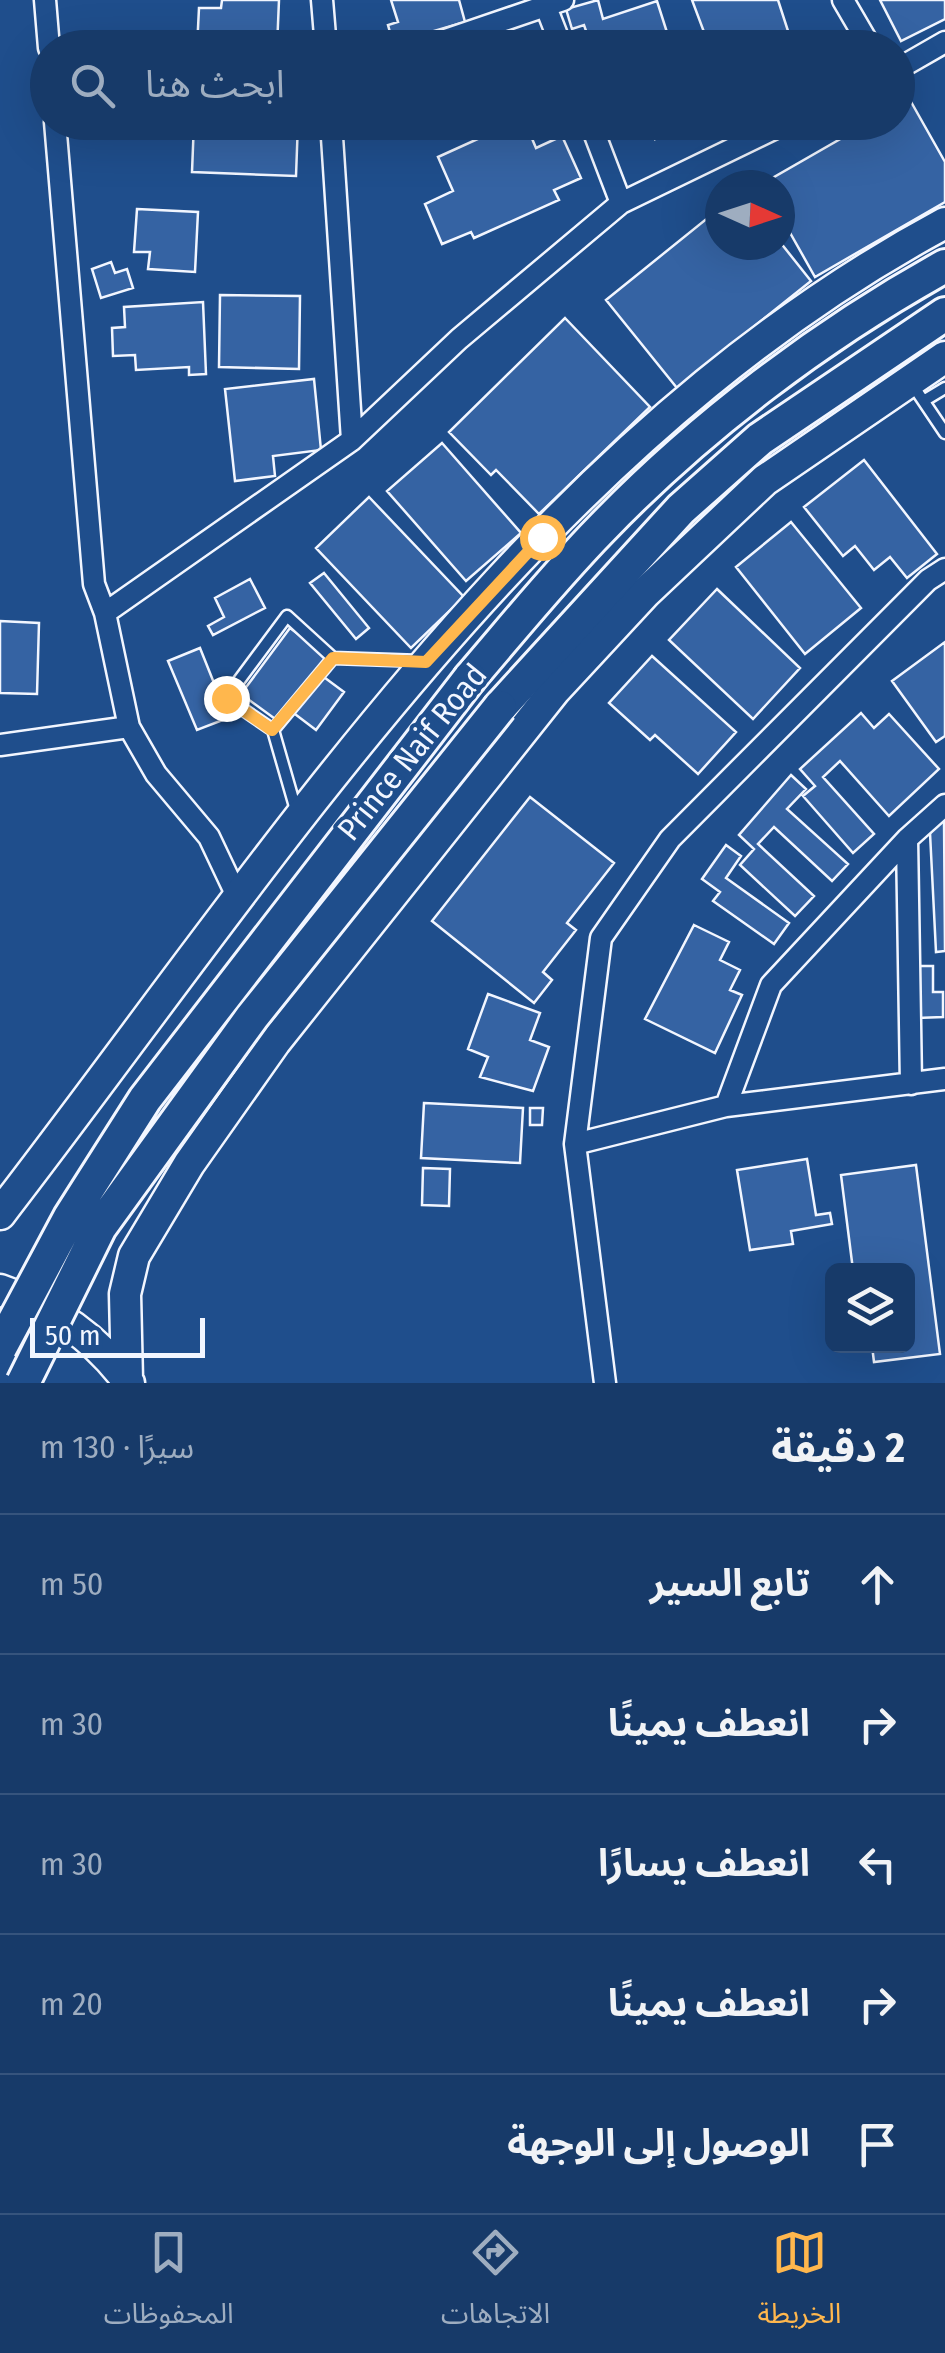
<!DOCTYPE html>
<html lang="ar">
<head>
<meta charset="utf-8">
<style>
  :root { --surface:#173a69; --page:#20416f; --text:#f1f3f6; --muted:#9eadc0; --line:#36547d; --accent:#ffb74d }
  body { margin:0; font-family:"Fira Sans Condensed","Noto Sans Arabic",sans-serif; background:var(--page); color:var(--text); direction:rtl }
  .controls { position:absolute; right:30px; bottom:30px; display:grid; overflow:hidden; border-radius:15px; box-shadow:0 10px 40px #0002 }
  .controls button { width:90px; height:90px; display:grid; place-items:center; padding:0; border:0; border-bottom:2px solid var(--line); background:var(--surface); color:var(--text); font:50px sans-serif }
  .compass { position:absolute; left:705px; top:170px; width:90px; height:90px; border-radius:50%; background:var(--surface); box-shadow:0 10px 40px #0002; rotate:93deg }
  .scale { position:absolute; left:30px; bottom:25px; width:175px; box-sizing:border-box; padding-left:10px; border:5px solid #f2f6ff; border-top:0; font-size:28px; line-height:35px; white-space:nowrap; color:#f2f6ff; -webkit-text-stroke:8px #1f4e8c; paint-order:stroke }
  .stop { position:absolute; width:30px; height:30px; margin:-22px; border:8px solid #ffb74d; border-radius:50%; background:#fff }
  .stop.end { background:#ffb74d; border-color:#fff; box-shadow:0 2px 10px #0008 }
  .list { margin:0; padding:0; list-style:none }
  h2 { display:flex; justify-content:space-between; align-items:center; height:130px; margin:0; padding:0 40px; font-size:42px }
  h2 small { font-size:32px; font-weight:400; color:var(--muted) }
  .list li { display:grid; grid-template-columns:65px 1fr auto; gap:30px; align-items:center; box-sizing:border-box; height:140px; padding:0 40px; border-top:2px solid var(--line) }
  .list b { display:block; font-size:38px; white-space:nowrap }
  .list em { font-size:32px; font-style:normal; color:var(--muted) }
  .icon { flex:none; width:55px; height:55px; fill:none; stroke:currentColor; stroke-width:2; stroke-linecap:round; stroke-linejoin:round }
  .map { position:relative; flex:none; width:945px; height:1383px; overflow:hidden; direction:ltr }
  .search { position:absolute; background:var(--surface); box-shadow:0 10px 40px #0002; left:30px; right:30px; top:30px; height:110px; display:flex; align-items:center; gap:25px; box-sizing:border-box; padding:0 35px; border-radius:55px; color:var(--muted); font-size:38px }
  .sheet { height:830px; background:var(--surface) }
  nav { display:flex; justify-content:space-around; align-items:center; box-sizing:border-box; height:140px; border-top:2px solid var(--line); background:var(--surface); font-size:28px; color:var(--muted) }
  nav a { display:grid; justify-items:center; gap:5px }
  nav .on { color:var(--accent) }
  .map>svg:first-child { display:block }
</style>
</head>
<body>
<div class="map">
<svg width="945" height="1383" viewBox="0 0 945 1383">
  <rect width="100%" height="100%" fill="#1f4e8c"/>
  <path fill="#3563a3" stroke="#f2f6ff" stroke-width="2.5" d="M222,0H279L277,48H197L199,8H221Z
    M391,0H459L465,22L393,43L388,25L398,22Z
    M598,0L603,19L657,1L672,48H592L584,25L572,29L566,9Z
    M692,0H778L789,34L777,38L780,48H710Z
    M880,0H945V19L901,41Z
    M910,100L945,162V202L815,277L780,215V185L762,184L870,122H898V106Z
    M194,122H298L296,176L192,172Z
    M515,122H525L536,148L562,136L581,178L554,190L559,200L474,238L471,232L442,244L425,204L453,191L438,157Z
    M649,122H697L655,139Z
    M720,208V245L780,242L811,281L677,388L606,300Z
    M137,209L198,212L195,272L148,269L150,252H134Z
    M111,262L115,273L127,269L133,288L101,298L92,269Z
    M220,295L300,296L299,369L219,367Z
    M203,302L206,374L189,375V367L136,370L135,355L113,356L112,328L125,327L124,307Z
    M565,318L650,407L539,514L496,470L491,475L449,432Z
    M314,379L321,450L273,456L275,476L235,481L225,389Z
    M442,443L521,533L466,581L387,491Z
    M864,460L937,554L907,578L890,557L874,570L855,546L843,556L804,507Z
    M369,497L464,597L411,648L316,548Z
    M791,522L861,608L805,654L736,567Z
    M324,573L369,628L356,639L310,583Z
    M250,579L265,608L213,635L208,626L224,617L215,598Z
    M717,589L800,668L753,719L669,640Z
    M0,621L39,623L37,694L0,693Z
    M290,628L328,656L317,672L344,692L316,730L287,708L278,721L241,694Z
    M945,642V736L936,742L892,681Z
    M200,648L228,718L197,730L168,661Z
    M652,656L736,732L698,774L655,735L650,740L609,703Z
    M861,713L874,728L889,714L939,769L889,816L840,761L823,777L874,834L853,853L803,796L815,786L800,769Z
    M791,775L806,789L787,809L848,864L832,881L774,827L758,844L814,896L795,916L740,865L754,849L739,835Z
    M530,797L614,863L567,923L576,930L543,972L552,980L534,1003L432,921Z
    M944,817L945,951L936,952L930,833Z
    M726,845L741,856L726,878L789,923L774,944L713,901L720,892L702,879Z
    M694,925L729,942L720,960L740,970L730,990L742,995L715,1053L645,1019Z
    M917,966H933V992H943V1017L917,1018Z
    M488,994L540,1013L530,1040L549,1047L533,1091L480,1077L488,1057L468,1049Z
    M424,1103L523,1108L520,1163L421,1158Z
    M530,1108H543L542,1125H530Z
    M807,1159L816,1215L830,1213L832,1224L791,1231L793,1244L750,1250L737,1170Z
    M916,1165L940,1354L874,1362L872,1346H908V1270H853L841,1175Z
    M423,1168L450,1169L449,1206L422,1205Z"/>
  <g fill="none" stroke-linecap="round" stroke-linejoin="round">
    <defs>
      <path id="service" d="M912,384L945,433
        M925,400L945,388
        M273,730L333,658
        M296,810L273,730L226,698L287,616L333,658L421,661"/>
      <path id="minor" d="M45,0L49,48
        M322,0L326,48
        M843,0L871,48
        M546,7L562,48
        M422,48L563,0
        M898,69L945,42
        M55,122L94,584L105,613L129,727L156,774L209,837L236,894
        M331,122L352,440
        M590,122L621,203
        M105,613L352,440L459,339L621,203L788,122
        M0,745L129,727
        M907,839L911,1084
        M726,1106L771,985L907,839L945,805
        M575,1144L726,1106L945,1079
        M605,1383L575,1144L601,938L670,839L928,580L945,569"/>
      <path id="secondary" d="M0,1214C276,856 535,443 945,223
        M0,1290C53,1308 96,1337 129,1383
        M127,1380L125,1294L134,1256L189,1164L275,1042L555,690L645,593L765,480L945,357"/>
      <path id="primary" d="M470,678C513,628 555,576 601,529C700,426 821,335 945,266
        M500,707L681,509L760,439L945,314"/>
    </defs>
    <use href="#service" stroke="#f2f6ff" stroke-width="15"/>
    <use href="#minor" stroke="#f2f6ff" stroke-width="25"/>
    <use href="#secondary" stroke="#f2f6ff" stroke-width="35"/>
    <use href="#primary" stroke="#f2f6ff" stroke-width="38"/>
    <use href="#service" stroke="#1f4e8c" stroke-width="10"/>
    <use href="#minor" stroke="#1f4e8c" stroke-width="20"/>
    <use href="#secondary" stroke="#1f4e8c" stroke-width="30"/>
    <use href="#primary" stroke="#1f4e8c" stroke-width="32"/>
    <defs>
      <path id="primary-bridge" d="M0,1348L70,1217L145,1099L470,678
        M23,1383L100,1227L252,1017L500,707"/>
    </defs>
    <use href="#primary-bridge" stroke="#f2f6ff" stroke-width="38" stroke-linecap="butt"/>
    <use href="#primary-bridge" stroke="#1f4e8c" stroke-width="32"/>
  </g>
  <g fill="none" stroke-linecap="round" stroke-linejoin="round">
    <path stroke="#ffb74d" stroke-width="12" d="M226,698L272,730L333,658L426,662L542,537"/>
  </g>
  <g text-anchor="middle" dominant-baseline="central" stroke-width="8" stroke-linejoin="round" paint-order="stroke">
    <g font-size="32" fill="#f2f6ff" stroke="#1f4e8c">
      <text transform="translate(412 752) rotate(-51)">Prince Naif Road</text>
    </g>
  </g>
</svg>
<div class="controls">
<button><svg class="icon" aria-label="layers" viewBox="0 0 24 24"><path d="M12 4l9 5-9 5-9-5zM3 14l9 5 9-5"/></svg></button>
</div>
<svg class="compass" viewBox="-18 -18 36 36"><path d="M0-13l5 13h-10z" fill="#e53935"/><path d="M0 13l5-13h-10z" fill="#9eadc0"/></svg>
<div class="scale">50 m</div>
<div class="stop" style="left:542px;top:537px"></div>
<div class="stop end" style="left:226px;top:698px"></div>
<div class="search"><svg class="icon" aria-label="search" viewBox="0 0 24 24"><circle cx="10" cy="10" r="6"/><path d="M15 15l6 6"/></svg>ابحث هنا</div>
</div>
<section class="sheet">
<h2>2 دقيقة<small>سيرًا · 130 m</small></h2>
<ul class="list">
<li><svg class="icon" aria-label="ahead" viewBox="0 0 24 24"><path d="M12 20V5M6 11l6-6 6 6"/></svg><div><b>تابع السير</b></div><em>50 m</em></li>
<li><svg class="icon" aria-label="right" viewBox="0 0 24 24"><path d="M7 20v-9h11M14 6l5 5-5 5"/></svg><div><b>انعطف يمينًا</b></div><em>30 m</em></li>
<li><svg class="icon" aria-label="left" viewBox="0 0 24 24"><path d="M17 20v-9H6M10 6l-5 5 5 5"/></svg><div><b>انعطف يسارًا</b></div><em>30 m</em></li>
<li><svg class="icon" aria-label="right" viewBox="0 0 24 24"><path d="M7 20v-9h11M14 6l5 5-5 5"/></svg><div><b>انعطف يمينًا</b></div><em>20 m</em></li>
<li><svg class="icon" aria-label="arrive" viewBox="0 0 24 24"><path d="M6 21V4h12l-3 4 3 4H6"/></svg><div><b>الوصول إلى الوجهة</b></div></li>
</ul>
</section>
<nav>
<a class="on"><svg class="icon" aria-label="map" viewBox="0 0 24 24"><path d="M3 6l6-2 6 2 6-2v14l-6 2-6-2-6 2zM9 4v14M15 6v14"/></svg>الخريطة</a>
<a><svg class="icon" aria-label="directions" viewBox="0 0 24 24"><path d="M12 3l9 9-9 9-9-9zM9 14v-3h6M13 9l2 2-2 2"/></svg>الاتجاهات</a>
<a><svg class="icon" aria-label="saved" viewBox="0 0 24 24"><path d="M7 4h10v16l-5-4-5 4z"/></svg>المحفوظات</a>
</nav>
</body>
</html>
